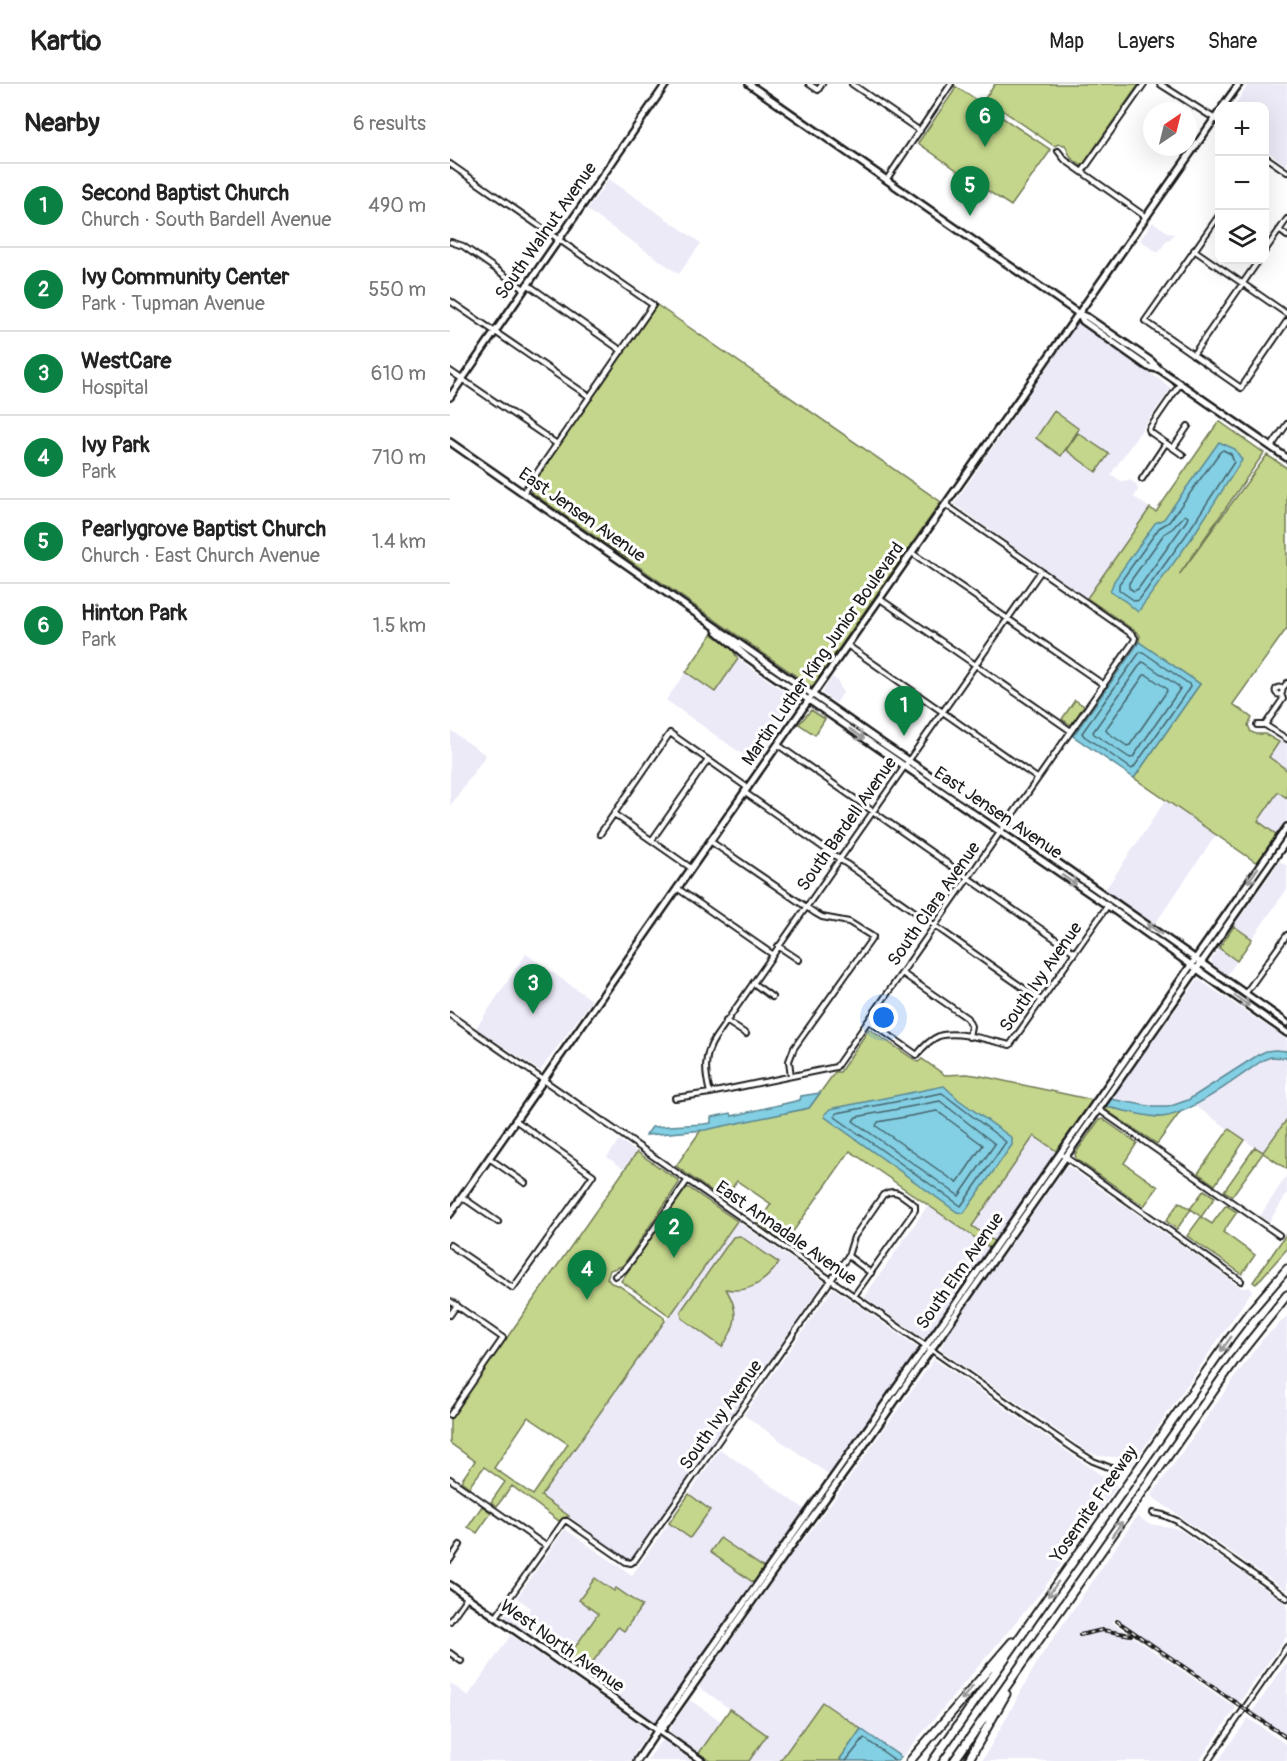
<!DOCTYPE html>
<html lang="en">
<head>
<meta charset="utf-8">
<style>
  :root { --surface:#fff; --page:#f2f2f2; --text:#222; --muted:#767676; --line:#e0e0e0; --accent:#0b8043 }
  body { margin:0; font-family:Pangolin,sans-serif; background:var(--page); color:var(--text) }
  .controls { position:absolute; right:18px; top:18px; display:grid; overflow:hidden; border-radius:12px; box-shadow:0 6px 24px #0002 }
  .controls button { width:54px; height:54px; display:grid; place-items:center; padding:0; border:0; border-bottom:2px solid var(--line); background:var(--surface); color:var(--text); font:30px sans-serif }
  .compass { position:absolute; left:693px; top:18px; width:54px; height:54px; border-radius:50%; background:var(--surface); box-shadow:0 6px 24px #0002; rotate:35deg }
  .you { position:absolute; left:434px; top:934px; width:21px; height:21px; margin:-15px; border:4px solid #fff; border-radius:50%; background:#1a73e8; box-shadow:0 0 0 9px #1a73e833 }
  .badge { display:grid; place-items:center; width:39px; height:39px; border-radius:50%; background:var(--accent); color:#fff; font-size:20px; font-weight:700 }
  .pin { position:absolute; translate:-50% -50px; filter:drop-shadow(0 2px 3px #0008) }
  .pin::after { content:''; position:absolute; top:32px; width:21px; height:18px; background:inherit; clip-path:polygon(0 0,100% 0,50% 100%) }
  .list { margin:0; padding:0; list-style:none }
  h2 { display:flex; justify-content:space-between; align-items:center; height:78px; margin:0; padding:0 24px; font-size:26px }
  h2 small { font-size:20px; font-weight:400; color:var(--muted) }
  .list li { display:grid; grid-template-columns:39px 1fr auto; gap:18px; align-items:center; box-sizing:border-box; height:84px; padding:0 24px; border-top:2px solid var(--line) }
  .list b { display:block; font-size:22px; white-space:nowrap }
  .list p { margin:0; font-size:20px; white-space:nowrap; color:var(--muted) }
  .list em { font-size:20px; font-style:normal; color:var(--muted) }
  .icon { flex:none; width:33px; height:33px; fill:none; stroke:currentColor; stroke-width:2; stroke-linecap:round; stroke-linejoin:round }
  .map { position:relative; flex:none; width:837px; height:1677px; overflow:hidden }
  header { display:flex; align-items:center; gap:36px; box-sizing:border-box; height:84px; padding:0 30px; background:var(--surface); border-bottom:2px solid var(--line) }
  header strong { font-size:28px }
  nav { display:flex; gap:33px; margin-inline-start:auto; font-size:21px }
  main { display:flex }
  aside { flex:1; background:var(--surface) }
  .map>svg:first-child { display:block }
</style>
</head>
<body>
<header>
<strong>Kartio</strong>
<nav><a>Map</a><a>Layers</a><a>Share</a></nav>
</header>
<main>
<aside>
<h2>Nearby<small>6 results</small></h2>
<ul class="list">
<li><span class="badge">1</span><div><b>Second Baptist Church</b><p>Church · South Bardell Avenue</p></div><em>490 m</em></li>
<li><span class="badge">2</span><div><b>Ivy Community Center</b><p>Park · Tupman Avenue</p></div><em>550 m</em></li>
<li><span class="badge">3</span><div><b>WestCare</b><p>Hospital</p></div><em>610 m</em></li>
<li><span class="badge">4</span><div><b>Ivy Park</b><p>Park</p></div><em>710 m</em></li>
<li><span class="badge">5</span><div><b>Pearlygrove Baptist Church</b><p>Church · East Church Avenue</p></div><em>1.4 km</em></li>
<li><span class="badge">6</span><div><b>Hinton Park</b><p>Park</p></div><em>1.5 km</em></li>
</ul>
</aside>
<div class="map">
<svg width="837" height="1677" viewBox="0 0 837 1677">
  <rect width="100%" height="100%" fill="#fff"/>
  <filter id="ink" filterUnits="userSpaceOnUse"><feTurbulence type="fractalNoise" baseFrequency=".0167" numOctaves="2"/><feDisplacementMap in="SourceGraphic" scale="12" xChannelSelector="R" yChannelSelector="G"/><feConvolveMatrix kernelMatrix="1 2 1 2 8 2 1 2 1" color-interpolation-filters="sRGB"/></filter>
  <g filter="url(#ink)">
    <path fill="#edeaf8" d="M799,0H837V82L815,65L814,22H784Z
      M159,95L251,159L229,190L137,126Z
      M703,138L719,149L724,150L720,156L718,155L708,169L690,156Z
      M628,239H632L721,304L661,390L671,397L680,396L686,400L688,406L684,413L700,424L637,514L504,420Z
      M288,575L349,618L306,680L216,616L236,588L265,608Z
      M382,593L388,597L393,609L386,619L372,609Z
      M0,646L36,671L0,722Z
      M832,654L837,658V686L819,673Z
      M828,707L837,714V736L827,751L807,737Z
      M715,717L766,751L705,840L655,806Z
      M830,777L837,782V805L802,855L784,842Z
      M769,864L787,877L777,891L762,880L761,876Z
      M76,870L142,916L90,987L26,944Z
      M748,895L837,956V967L825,966L816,967L737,1016L718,1023H704L661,1015Z
      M821,973L837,974V1035L813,1069L744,1021L813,976Z
      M584,1052L608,1068L545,1158L522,1142Z
      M169,1056L187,1068L174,1085L157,1073Z
      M619,1083L778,1194L784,1199L792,1204L800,1203L802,1207L681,1382L666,1373L648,1372L637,1367L491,1266V1263L504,1242L615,1084Z
      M837,1091V1110L819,1138L810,1132Z
      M478,1121L540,1164L491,1235L477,1253L473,1254L414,1213Z
      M287,1137L373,1197V1199L182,1474L178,1475L91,1412L124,1364Z
      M383,1204L467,1263L468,1267L381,1392L294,1331Z
      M837,1232L836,1306L837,1507L701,1412L800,1272L812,1256Z
      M484,1275L667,1402L592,1507L452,1673L372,1618L330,1677H299L317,1651L249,1603L349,1460H351L401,1392Z
      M270,1365L356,1426L337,1449L336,1453L314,1484L271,1454L261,1469L304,1499L207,1636L204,1637L135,1589L168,1543L166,1504L164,1507L145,1494L130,1516L149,1529L116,1576L54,1533L62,1521L76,1531L81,1524L67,1514L115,1445L182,1491L219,1439L240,1454L260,1426L239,1410Z
      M687,1432L699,1440L721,1443L730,1446L837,1520V1552L789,1619L665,1534L663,1539L786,1624L749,1677H532L589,1575Z
      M61,1551L198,1646V1650L184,1670L186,1671L181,1677H0V1599L18,1612Z
      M837,1578V1653L802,1628Z
      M240,1616L271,1637L249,1669L220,1648V1645Z
      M798,1634L837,1661V1677H768Z
      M213,1657H215L243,1677H197L210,1658Z"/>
    <path fill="#c4d68b" stroke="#707954" stroke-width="1.5" fill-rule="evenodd" d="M545,0H689L632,82L621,74L615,61L609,60L604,62L535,14Z
      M505,2L601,66L561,122L524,98L468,59L504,7Z
      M207,221L491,418L362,603L81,408V402Z
      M604,327L629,345L611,372L586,354Z
      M769,337L814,369L729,491L817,371L837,384V544L783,620L802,634L798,641L801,648L806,650H815L829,658L819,673L837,686V714L828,708L808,737L827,751L807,779L684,694L750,600L689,558L690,552L688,549L637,514L700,424L706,428Z
      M628,349L659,370L646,388L616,366Z
      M262,550L281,563L288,575L265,608L236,588Z
      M625,616L634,622L621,641L612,635Z
      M361,626L375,635L365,651L349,640Z
      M784,842L802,855L787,877L769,864Z
      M419,945L468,978L472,975L495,991L517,990L531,992L643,1016L608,1068L584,1052L522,1142L545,1158L540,1164L400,1067L335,1159L308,1139L321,1120L287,1097L273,1116L226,1082L251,1046L359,1024L385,988H390Z
      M656,1023L709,1033L731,1027L707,1060L657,1027Z
      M653,1035L687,1059L674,1079L708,1103L694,1122L626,1075L625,1070L649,1036Z
      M837,1035V1085L813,1069L782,1112L774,1107L805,1063L813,1068Z
      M779,1045L795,1056L765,1101L748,1089Z
      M187,1068L229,1097V1099L174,1180L172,1182L160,1186L157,1194L161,1199L168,1201L213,1232L215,1237L91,1412L119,1432L113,1434L109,1437L62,1402L47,1422L41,1418L55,1398L34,1383L19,1403L11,1397L25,1377L0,1359V1335ZM78,1333L118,1360L83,1411L44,1384Z
      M236,1104H239L287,1137L220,1232L171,1197Z
      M754,1106L765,1113L751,1133L762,1140L776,1121L787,1128L773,1148L805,1171L792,1190L737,1152L751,1133L741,1125L727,1145L716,1137L729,1118L740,1125Z
      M837,1149V1165L806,1200L803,1198Z
      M290,1152L329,1179C316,1197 299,1210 276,1205C290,1228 287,1242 272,1263L232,1234L231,1227L283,1153Z
      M239,1410L260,1426L240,1454L219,1439Z
      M32,1422L41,1429L27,1449L18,1443Z
      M270,1454L314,1484L304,1499L260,1468Z
      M145,1494L164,1507L166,1504L192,1522L174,1547L168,1543L135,1589L116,1576L148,1530L129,1516Z
      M372,1618L411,1645L390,1675L393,1677H330Z
      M280,1625L317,1651L299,1677H261L249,1669Z"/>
    <path fill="#83cfe3" stroke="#5a8793" stroke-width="1.5" d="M769,358L785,365L792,376L741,455L688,528L675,517L660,508L664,497L705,439L714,435Z
      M689,558L750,600L684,694L623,652Z
      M825,966L837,967V974L821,973L813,976C790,992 738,1032 711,1033C694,1033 674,1026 656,1023L661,1015L704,1023H718L738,1016L808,971L816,967Z
      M494,1002L509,1016L562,1054V1061L514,1129L507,1128L375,1033V1030L380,1025Z
      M370,1009L359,1024L255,1046L196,1051L202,1043L254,1040L261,1039V1033L281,1029L282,1032L350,1016L351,1012Z
      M411,1645L451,1673L448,1677H393L390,1675Z"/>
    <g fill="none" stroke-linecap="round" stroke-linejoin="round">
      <path stroke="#45646c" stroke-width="1.5" d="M773,366L781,370L784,378L736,451L689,516L685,517L669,506V500L709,444L719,438L770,368Z
        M735,431L738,433L737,436L688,505L684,507L679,504V499L714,450L722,445Z
        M690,568H693L739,600L740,603L684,683L682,685L634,652L632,649Z
        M692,578L695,579L728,602L730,605L683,673L680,674L644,650L643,648Z
        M694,591H697L716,604L717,607L680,661L677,662L657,648L656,645Z
        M492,1009L556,1058L511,1122L385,1033L387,1029Z
        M490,1017L545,1060L509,1112L403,1037L406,1033Z
        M487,1027L533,1061L507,1099L426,1042L428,1038Z
        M396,1677L414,1654L442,1674L444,1677"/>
      <defs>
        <path id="street" d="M359,0L368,6L372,0
          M402,0L470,47
          M710,0L770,38
          M608,67L615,76L696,133
          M814,72L837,88
          M0,80L203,221L73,409
          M632,88L694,0
          M437,95L501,0
          M770,130L695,237L791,304L837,237
          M829,146L837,152
          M1,158L13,162L74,205
          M744,166L837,230
          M814,168L837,135
          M77,200L172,267
          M0,217L140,313
          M743,271L809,176
          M0,287L107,360
          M730,300L699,345L700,348L733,371
          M821,363L837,340
          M723,364L738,342
          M692,395L716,359
          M462,469L654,601
          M430,515L621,647
          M397,561L587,694
          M825.5 607a3.5 3.5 0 1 1 7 0a3.5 3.5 0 1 1-7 0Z
          M832,605L837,599
          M807,641H815L837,655
          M815,641L833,615L831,610
          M328,661L624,868
          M294,708L592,917
          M164,730L241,784
          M150,750L220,649L298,704
          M202,756L258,676
          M260,757L365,829L372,833L399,838L423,853L344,964L339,977L341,992
          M227,804L322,870
          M328,862L349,876
          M452,889L517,934L521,942L519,953
          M303,899L322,913
          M795,910L837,851
          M0,931L624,1365L643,1377L661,1384
          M276,937L296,950
          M419,937L467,971C473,963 479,956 489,952C506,946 542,957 560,961L658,821
          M260,1009C255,989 253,972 265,954L591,487
          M225,1014L260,1009L386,983L684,557L685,554L683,551L496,421
          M648,1025L829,1151
          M611,1070L791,1197
          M39,1074L75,1099
          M12,1113L48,1138
          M0,1161L63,1204L143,1091L65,1036
          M398,1172L421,1189
          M165,1192L174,1186L182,1176L237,1097
          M0,1217L53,1254L0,1331
          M0,1231L7,1221
          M0,1395L96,1462
          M703,1429L713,1431L727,1437L837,1514
          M0,1476L10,1461
          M46,1533L114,1437H117L176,1478L181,1479L185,1476L398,1172L404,1153L433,1111C447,1103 453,1113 465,1121V1126L404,1212
          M0,1537L17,1513
          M0,1569L11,1577
          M758,1677L837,1563"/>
        <path id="secondary" d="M299,0L629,230L637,233L701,277L709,285L837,374
          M773,22L789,0
          M630,231L633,237L698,283L708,285
          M0,313L216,0
          M0,358L435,661L570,752L837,939
          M266,546L297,573L315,586L658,822L837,949
          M0,1130L770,27
          M0,1501L252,1677
          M207,1647L213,1644L336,1469L403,1377L837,756
          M187,1677L207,1647L209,1641L236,1601L500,1228L837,743"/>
        <path id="highway" d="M460,1677L562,1558
          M483,1677L780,1254L799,1229L837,1185
          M504,1677L785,1276L837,1211
          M518,1677L556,1610"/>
      </defs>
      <use href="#street" stroke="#1c1c1c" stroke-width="8"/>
      <use href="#secondary" stroke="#1c1c1c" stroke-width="10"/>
      <use href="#highway" stroke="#1c1c1c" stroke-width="11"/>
      <use href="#street" stroke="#fff" stroke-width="4"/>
      <use href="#secondary" stroke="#fff" stroke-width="5"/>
      <use href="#highway" stroke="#fff" stroke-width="7"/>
      <defs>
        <path id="rail" d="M667,1537L837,1654
          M630,1551L652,1546L681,1551"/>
      </defs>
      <use href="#rail" stroke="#1c1c1c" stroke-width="4"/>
      <use href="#rail" stroke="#fff" stroke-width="1.5" stroke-dasharray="4.5" stroke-linecap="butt"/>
    </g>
    <defs><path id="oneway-shaft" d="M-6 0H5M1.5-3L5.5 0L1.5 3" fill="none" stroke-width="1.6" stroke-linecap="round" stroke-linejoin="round" transform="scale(1.5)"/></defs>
    <g stroke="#999">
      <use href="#oneway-shaft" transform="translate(407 650) rotate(35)"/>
      <use href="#oneway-shaft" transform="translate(803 791) rotate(125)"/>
      <use href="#oneway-shaft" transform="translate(619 796) rotate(35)"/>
      <use href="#oneway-shaft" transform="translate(704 845) rotate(-144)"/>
      <use href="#oneway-shaft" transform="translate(792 917) rotate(35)"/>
      <use href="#oneway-shaft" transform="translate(776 1260) rotate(126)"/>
      <use href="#oneway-shaft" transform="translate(667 1445) rotate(-55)"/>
      <use href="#oneway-shaft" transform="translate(603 1505) rotate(125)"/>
      <use href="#oneway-shaft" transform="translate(517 1609) rotate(130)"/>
    </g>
  </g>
  <g text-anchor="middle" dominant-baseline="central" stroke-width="6" stroke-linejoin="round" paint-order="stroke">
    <g font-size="18" fill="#1c1c1c" stroke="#fff">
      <text transform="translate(96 147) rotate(-55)">South Walnut Avenue</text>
      <text transform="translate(132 431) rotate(35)">East Jensen Avenue</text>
      <text transform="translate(373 570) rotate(-55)">Martin Luther King Junior Boulevard</text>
      <text transform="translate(548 729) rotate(34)">East Jensen Avenue</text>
      <text transform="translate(397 740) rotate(-55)">South Bardell Avenue</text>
      <text transform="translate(484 820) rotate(-55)">South Clara Avenue</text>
      <text transform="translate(591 893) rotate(-55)">South Ivy Avenue</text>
      <text transform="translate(336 1149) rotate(35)">East Annadale Avenue</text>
      <text transform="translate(510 1187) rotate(-55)">South Elm Avenue</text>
      <text transform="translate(271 1331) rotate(-55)">South Ivy Avenue</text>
      <text transform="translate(644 1420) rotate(-55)">Yosemite Freeway</text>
      <text transform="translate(112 1562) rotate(35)">West North Avenue</text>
    </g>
  </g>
</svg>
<div class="controls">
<button>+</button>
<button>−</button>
<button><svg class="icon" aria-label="layers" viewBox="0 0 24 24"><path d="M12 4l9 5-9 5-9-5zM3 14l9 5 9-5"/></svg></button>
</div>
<svg class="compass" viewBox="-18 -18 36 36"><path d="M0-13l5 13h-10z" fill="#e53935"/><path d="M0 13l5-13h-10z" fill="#767676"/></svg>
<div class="you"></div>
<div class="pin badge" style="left:454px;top:652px">1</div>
<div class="pin badge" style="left:224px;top:1174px">2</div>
<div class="pin badge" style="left:83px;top:930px">3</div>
<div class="pin badge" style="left:137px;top:1216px">4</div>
<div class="pin badge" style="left:520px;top:132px">5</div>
<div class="pin badge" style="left:535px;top:63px">6</div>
</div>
</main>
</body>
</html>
